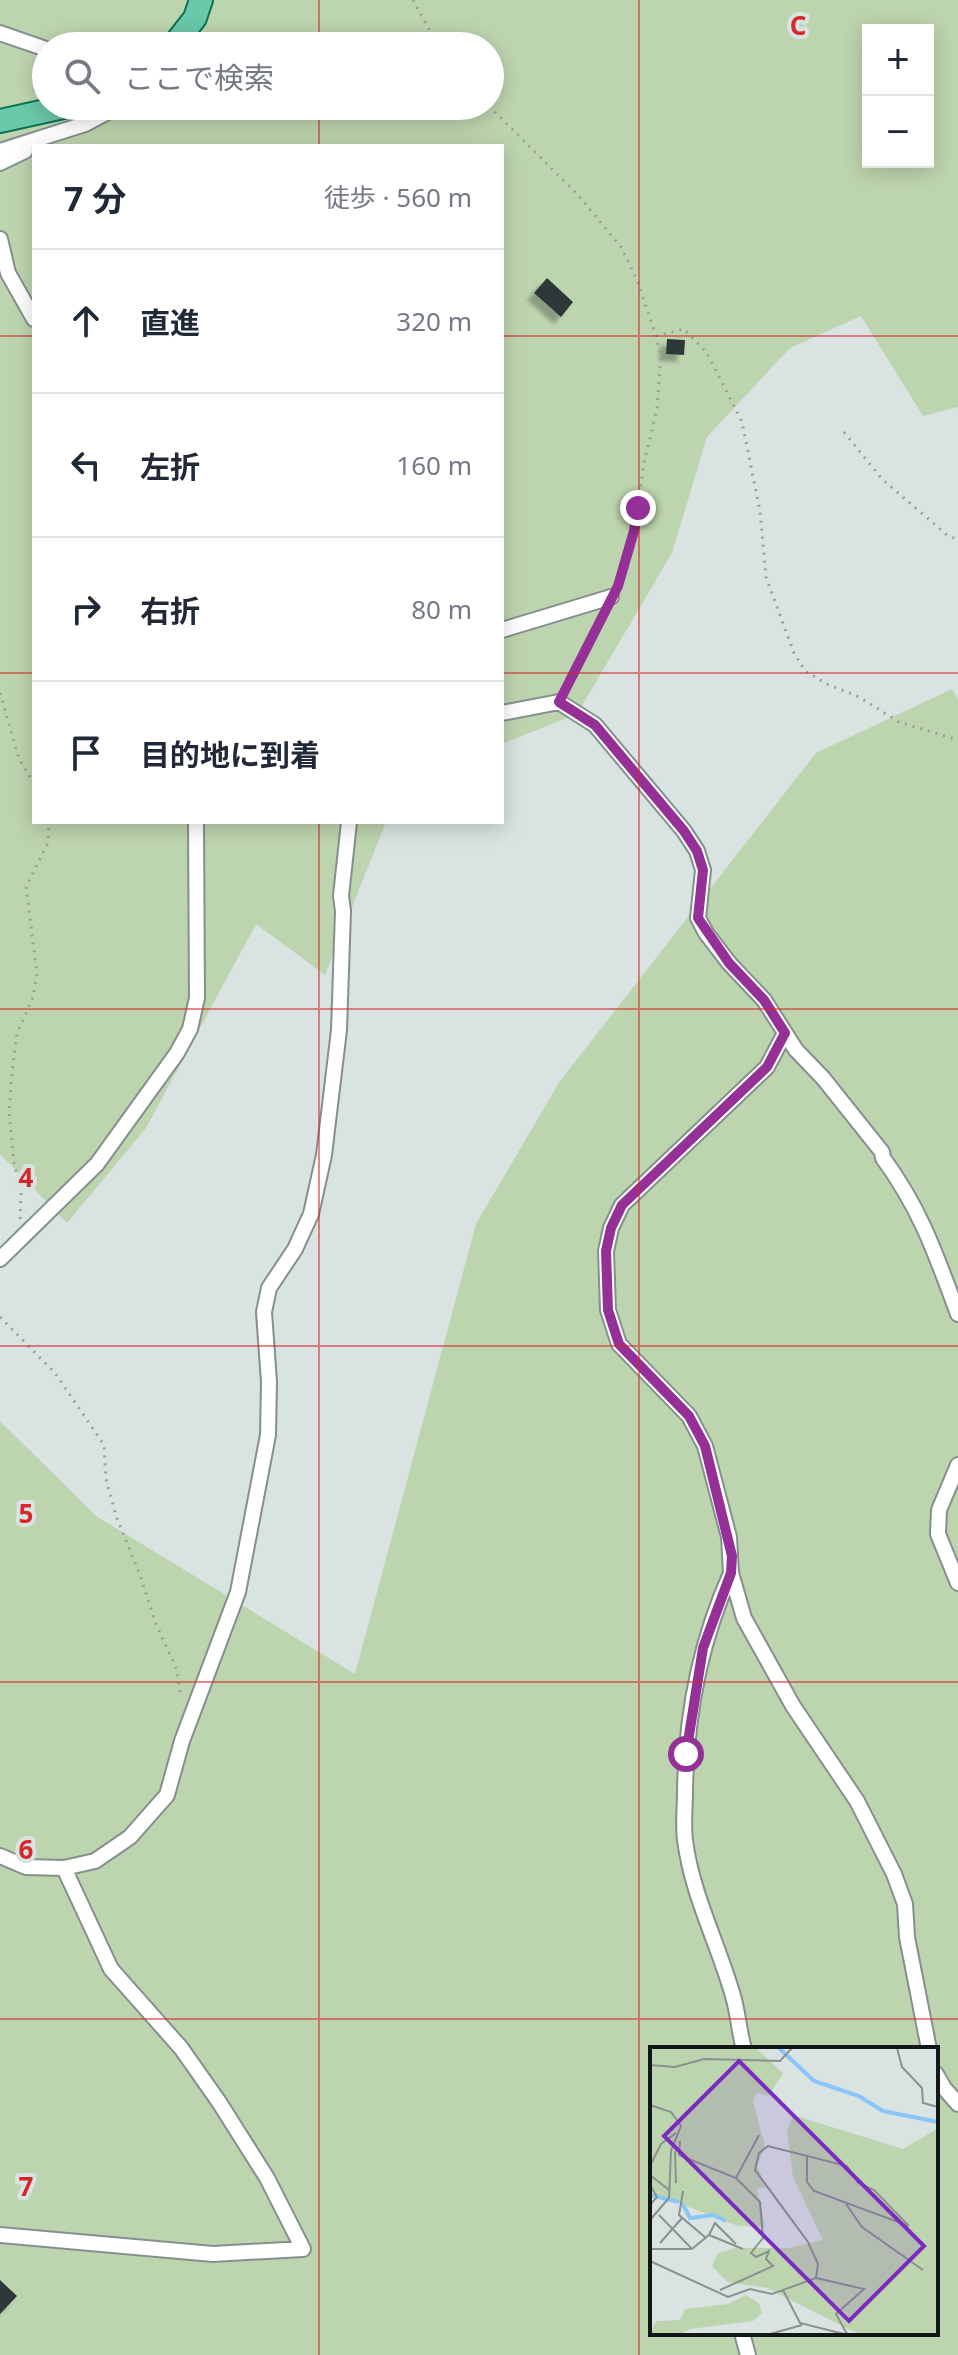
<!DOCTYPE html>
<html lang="ja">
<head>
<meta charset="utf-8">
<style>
  :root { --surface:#fff; --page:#f6f6f7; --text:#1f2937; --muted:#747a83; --line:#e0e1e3 }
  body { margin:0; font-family:"Noto Sans","Noto Sans JP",sans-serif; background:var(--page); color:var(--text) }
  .controls { position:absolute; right:24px; top:24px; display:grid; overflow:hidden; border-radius:0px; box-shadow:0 4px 20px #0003 }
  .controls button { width:72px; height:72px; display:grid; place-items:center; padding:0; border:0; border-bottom:2px solid var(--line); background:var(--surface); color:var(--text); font:40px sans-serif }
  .stop { position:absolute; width:24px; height:24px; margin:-18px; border:6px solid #943096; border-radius:50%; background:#fff }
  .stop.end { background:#943096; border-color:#fff; box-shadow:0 2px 8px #0008 }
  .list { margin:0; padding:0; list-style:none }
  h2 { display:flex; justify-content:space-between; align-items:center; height:104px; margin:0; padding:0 32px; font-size:34px }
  h2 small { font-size:26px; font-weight:400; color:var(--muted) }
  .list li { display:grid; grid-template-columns:52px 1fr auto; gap:24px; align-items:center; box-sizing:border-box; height:144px; padding:0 32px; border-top:2px solid var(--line) }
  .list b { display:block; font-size:30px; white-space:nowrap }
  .list em { font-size:26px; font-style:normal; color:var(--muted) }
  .icon { flex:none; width:44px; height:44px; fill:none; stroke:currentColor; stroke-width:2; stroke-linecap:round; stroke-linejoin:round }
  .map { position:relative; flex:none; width:958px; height:2355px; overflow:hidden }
  .search { position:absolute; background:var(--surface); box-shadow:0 4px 20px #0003; left:32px; top:32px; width:472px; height:88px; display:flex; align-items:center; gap:20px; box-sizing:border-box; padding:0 28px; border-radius:44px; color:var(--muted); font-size:30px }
  .panel { position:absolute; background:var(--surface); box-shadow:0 4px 20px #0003; left:32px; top:144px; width:472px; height:680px; border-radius:0px }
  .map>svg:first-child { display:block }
</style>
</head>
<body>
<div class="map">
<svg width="958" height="2355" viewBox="0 0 958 2355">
  <defs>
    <filter id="shadow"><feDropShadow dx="-7" dy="7" stdDeviation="2" flood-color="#0004"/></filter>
  </defs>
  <rect width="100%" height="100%" fill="#d8e3e2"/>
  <path fill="#bdd5af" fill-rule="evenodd" d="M0,0H958V407L923,416L861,316L790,348L707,437L672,553L577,714L502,744V146H34V822H386L325,975L256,924L146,1128L67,1223L0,1154ZM868,30H928V162H868ZM46,46H490V106H46Z
    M952,689L958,700V2355H0V1421L96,1516L355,1674L476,1224L560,1081L816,753ZM652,2049H936V2333H652Z"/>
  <path fill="#2f3739" filter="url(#shadow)" d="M547,278L573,302L561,317L534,293Z
    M667,339L685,340L684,355L666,354Z
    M0,2280L17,2296L0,2314Z"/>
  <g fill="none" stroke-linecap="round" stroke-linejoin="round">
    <defs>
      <path id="minor" d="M0,33L46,49
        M0,151L85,124L119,106
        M0,163L25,151
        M0,239L8,273L34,319
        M502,630L611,597
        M502,713L559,702L595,725L684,831L697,851L703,870L698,918L706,933L729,963L764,1000L796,1050L823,1078L882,1152L883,1158C921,1210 936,1255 958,1314
        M785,1033L767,1067L622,1205L611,1228L606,1251L608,1310L619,1344L689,1416L705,1446L729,1537L731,1573L744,1618L793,1706L857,1801L894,1874L905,1904L907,1937L929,2049
        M0,1259L97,1164L177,1053L190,1029L197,998L196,822
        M958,1465L939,1510L938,1534L958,1583
        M731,1573C700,1642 686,1715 685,1791C685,1807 683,1824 685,1840C692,1895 718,1943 733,1996C738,2012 739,2032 744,2049
        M0,1856L26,1867L64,1868L95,1861L130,1837L167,1795L182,1741L238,1592L268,1435L269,1382L264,1312L269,1288L295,1249L311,1214L324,1155L339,1030L343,911L341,896L349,822
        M936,2074L944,2088L958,2104
        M0,2235L213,2254L303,2249L267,2178L219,2102L181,2048L111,1969L64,1868
        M742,2333L748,2355"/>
      <path id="primary" d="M173,46L195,18L201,0
        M0,121L68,106"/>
    </defs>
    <use href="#minor" stroke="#85908e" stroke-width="18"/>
    <use href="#primary" stroke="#0b7352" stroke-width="26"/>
    <path stroke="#98a1a0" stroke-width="3" stroke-dasharray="2 6" stroke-linecap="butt" d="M413,0L438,46
      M489,106L578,195L621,247L637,280L656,336L661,357L657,408L644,463L634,531L618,586
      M656,336L684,329L707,353L742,422L760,511L766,577L794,653L805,671L827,684L859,697L899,722L958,740
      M844,432L882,479L947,535L958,540
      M565,689L601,617
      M0,693L19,759L34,783
      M20,1219L21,1193L14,1162L9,1113L12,1071L17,1034L33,997L37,974L26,887L48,843L49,822
      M0,1317L55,1373L104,1445L106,1479L116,1516L140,1575L155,1622L176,1668L181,1698"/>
    <use href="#minor" stroke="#fff" stroke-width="14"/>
    <use href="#primary" stroke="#6ac9aa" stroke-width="22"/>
  </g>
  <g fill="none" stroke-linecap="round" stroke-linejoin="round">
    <path stroke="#943096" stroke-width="10" d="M638,508L634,531L618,586L559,702L595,725L684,831L697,851L703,870L698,918L729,963L764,1000L785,1033L767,1067L622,1205L611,1228L606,1251L608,1310L619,1344L689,1416L705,1446L732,1556L731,1573L703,1648L686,1754"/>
  </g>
  <path fill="none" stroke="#d62828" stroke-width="2" stroke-opacity="0.55" d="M319,0V46M639,0V2355M319,106V146M0,336H34M502,336H958M0,673H34M502,673H958M319,822V2355M0,1009H958M0,1346H958M0,1682H958M0,2019H958"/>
  <g transform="translate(650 2047)">
    <rect width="288" height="288" fill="#d8e3e2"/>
    <path d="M0,1H106L133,26L119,49L107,46L103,54L115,100L107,119L116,140L107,142L115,180L88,179L0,145ZM143,68L253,102L288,81V287H208L117,241L77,235L62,219L67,207L84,201H140L173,193L143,130L137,84ZM96,248L109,256L112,266L103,274L40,282L31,287H0L6,274L30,273L35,262L78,257Z" fill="#bdd5af"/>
    <path fill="none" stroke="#8ac6f8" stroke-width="4" d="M129,1L164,34L209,49L233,64L288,75M0,148L29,155M32,156L40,171L63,168L76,174"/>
    <path fill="none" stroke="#899191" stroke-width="2" d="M0,1H39M247,1L252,20L272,41L273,56L288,60M0,18L25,20L54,12L130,14L142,1M0,58L21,65L31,79L21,104L19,151L0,173M30,94L29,108L86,131L110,155L113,191L101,206L106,210L119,204L116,212L123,219L70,243M25,104L26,136M157,109V135L164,144L259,179M0,119L11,97L26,86M0,128L19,143M86,131L109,88M0,138L7,150L0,158M33,144L29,168L56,191M196,157L212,180L273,223M9,168L42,202L59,188L93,202M59,188L65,176L86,197M10,196L32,171M0,202H41M0,214L78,250L100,242L122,247L166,231L168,217L158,195L105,123L109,106L118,99L197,119L208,136L224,143L259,179M166,231L214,242L186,267L197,287M133,243L150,276L194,287M120,287L152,278"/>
    <path fill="#7b2cbf" fill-opacity="0.15" stroke="#7b2cbf" stroke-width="4" d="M89,14L274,199L199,274L14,89Z"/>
    <rect width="288" height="288" fill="none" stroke="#131717" stroke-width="4"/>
  </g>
  <g font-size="26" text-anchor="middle" font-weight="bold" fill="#d62828" stroke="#d8e3e2" stroke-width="8" stroke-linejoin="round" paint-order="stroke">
    <text x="798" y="35">C</text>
    <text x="26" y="1187">4</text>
    <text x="26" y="1523">5</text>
    <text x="26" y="1859">6</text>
    <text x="26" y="2196">7</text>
  </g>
</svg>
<div class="controls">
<button>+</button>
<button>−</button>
</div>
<div class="stop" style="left:686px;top:1754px"></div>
<div class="stop end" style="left:638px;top:508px"></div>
<div class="search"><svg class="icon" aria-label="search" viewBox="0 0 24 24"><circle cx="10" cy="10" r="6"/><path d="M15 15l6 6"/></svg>ここで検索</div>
<section class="panel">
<h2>7 分<small>徒歩 · 560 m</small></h2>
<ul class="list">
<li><svg class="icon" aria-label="ahead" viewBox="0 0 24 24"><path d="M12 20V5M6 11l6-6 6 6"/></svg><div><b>直進</b></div><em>320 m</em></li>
<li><svg class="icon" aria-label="left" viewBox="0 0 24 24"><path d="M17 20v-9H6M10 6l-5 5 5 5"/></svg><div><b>左折</b></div><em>160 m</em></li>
<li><svg class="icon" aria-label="right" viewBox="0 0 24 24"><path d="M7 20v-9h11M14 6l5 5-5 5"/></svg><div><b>右折</b></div><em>80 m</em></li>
<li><svg class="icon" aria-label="arrive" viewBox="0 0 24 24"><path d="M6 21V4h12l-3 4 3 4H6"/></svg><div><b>目的地に到着</b></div></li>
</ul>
</section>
</div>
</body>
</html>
